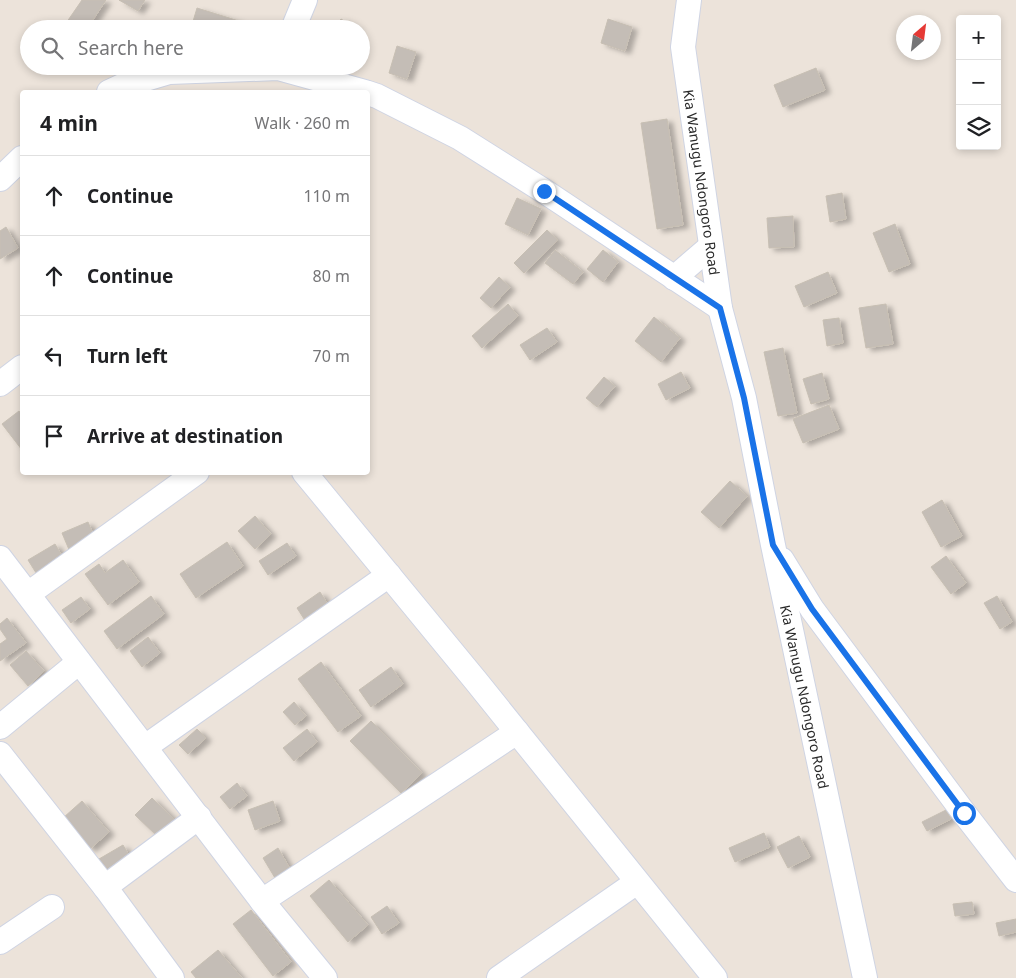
<!DOCTYPE html>
<html lang="en">
<head>
<meta charset="utf-8">
<style>
  :root { --surface:#fff; --page:#f2f2f2; --text:#202124; --muted:#757577; --line:#e0e0e0 }
  body { margin:0; font-family:"Noto Sans",sans-serif; background:var(--page); color:var(--text) }
  .controls { position:absolute; right:15px; top:15px; display:grid; overflow:hidden; border-radius:5px; box-shadow:0 2px 8px #0003 }
  .controls button { width:45px; height:45px; display:grid; place-items:center; padding:0; border:0; border-bottom:1px solid var(--line); background:var(--surface); color:var(--text); font:25px sans-serif }
  .compass { position:absolute; left:896px; top:15px; width:45px; height:45px; border-radius:50%; background:var(--surface); box-shadow:0 2px 8px #0003; rotate:28deg }
  .stop { position:absolute; width:15px; height:15px; margin:-11px; border:4px solid #1a73e8; border-radius:50%; background:#fff }
  .stop.end { background:#1a73e8; border-color:#fff; box-shadow:0 1px 5px #0008 }
  .list { margin:0; padding:0; list-style:none }
  h2 { display:flex; justify-content:space-between; align-items:center; height:65px; margin:0; padding:0 20px; font-size:21px }
  h2 small { font-size:16px; font-weight:400; color:var(--muted) }
  .list li { display:grid; grid-template-columns:32px 1fr auto; gap:15px; align-items:center; box-sizing:border-box; height:80px; padding:0 20px; border-top:1px solid var(--line) }
  .list b { display:block; font-size:19px; white-space:nowrap }
  .list em { font-size:16px; font-style:normal; color:var(--muted) }
  .icon { flex:none; width:28px; height:28px; fill:none; stroke:currentColor; stroke-width:2; stroke-linecap:round; stroke-linejoin:round }
  .map { position:relative; flex:none; width:1016px; height:978px; overflow:hidden }
  .search { position:absolute; background:var(--surface); box-shadow:0 2px 8px #0003; left:20px; top:20px; width:350px; height:55px; display:flex; align-items:center; gap:12px; box-sizing:border-box; padding:0 18px; border-radius:28px; color:var(--muted); font-size:19px }
  .panel { position:absolute; background:var(--surface); box-shadow:0 2px 8px #0003; left:20px; top:90px; width:350px; height:385px; border-radius:5px }
  .map>svg:first-child { display:block }
</style>
</head>
<body>
<div class="map">
<svg width="1016" height="978" viewBox="0 0 1016 978">
  <defs>
    <filter id="shadow"><feDropShadow dx="5.5" dy="3" stdDeviation="2.5" flood-color="#0004"/></filter>
  </defs>
  <rect width="100%" height="100%" fill="#ece3da"/>
  <path fill="#c4bdb6" stroke="#c7bfb3" filter="url(#shadow)" d="M82,0H106L87,29H62Z
    M119,0H145L138,11Z
    M197,8L239,21L237,29L191,28Z
    M341,19L357,29H335Z
    M608,19L632,27L625,51L601,43Z
    M397,46L416,52L407,79L389,73Z
    M816,68L825,90L783,107L774,85Z
    M667,119L683,225L657,229L641,123Z
    M842,193L846,219L830,222L826,196Z
    M517,198L541,209L528,235L505,224Z
    M793,216L794,247L769,248L767,218Z
    M895,224L910,264L889,272L873,233Z
    M6,227L18,248L0,259V231Z
    M547,230L558,240L524,273L514,263Z
    M555,250L583,272L573,284L545,263Z
    M603,250L618,262L603,282L587,269Z
    M828,272L837,293L804,307L795,286Z
    M499,277L510,287L491,308L480,298Z
    M508,304L518,316L482,348L472,336Z
    M886,304L893,344L866,348L859,308Z
    M654,317L680,338L661,362L635,341Z
    M839,318L843,343L827,346L823,320Z
    M547,328L557,342L530,360L520,345Z
    M783,348L797,413L778,416L764,352Z
    M681,372L690,388L666,400L658,384Z
    M822,373L829,399L811,404L803,379Z
    M604,377L615,386L597,407L586,398Z
    M829,405L839,429L803,443L793,419Z
    M19,411L22,415V450L2,424Z
    M730,481L747,496L719,528L701,512Z
    M942,500L962,536L941,547L922,512Z
    M255,516L271,534L255,549L238,531Z
    M88,522L96,541L70,552L62,533Z
    M227,542L243,566L196,598L180,574Z
    M287,543L296,556L268,575L259,561Z
    M55,544L65,561L38,576L28,560Z
    M946,556L966,583L951,594L931,567Z
    M123,560L139,582L108,605L85,574L99,564L105,573Z
    M320,592L329,606L306,622L297,608Z
    M151,596L164,614L117,649L104,631Z
    M997,596L1012,622L1000,629L984,603Z
    M81,597L90,609L71,623L62,610Z
    M7,618L26,643L0,661V644L7,639L0,629V624Z
    M148,637L160,653L142,667L130,651Z
    M26,651L44,671L28,686L10,665Z
    M321,662L361,716L338,732L298,679Z
    M391,667L403,684L371,707L359,690Z
    M294,702L306,716L295,725L283,712Z
    M371,721L422,773L401,793L350,741Z
    M197,729L206,738L188,754L179,745Z
    M307,729L317,742L294,761L283,748Z
    M237,783L247,796L230,809L220,797Z
    M152,798L176,821L159,838L135,815Z
    M82,801L109,832L90,849L63,818Z
    M273,801L280,821L255,830L248,810Z
    M946,810L951,819L927,831L922,822Z
    M764,833L770,847L735,862L729,848Z
    M799,836L810,857L788,868L777,847Z
    M123,845L133,862L109,876L99,859Z
    M278,848L293,874L278,883L263,858Z
    M329,880L368,925L348,942L310,896Z
    M972,902L974,914L955,916L953,904Z
    M387,906L399,923L382,934L371,917Z
    M251,910L291,962L273,976L233,924Z
    M1016,919V932L999,936L996,923Z
    M218,950L242,978H196L191,972Z"/>
  <g fill="none" stroke-linecap="round" stroke-linejoin="round">
    <defs>
      <g id="minor">
        <path id="s1" d="M689,0L683,47L720,308L744,398L773,545L865,978"/>
        <path d="M293,29L305,0"/>
        <path d="M109,92L122,86L169,72L278,68L365,92"/>
        <path d="M368,93L377,96L460,138L544,191L720,308"/>
        <path d="M0,179L22,158"/>
        <path d="M674,278L710,247"/>
        <path d="M0,384L22,367"/>
        <path d="M304,472L476,681L715,978"/>
        <path d="M0,558L262,901L325,978"/>
        <path d="M782,560L812,609L964,813L1016,880"/>
        <path d="M28,594L197,472"/>
        <path d="M0,727L79,662"/>
        <path d="M145,747L389,575"/>
        <path d="M0,754L105,887L172,978"/>
        <path d="M105,887L199,817"/>
        <path d="M262,901L517,732"/>
        <path d="M0,942L52,907"/>
        <path d="M499,978L637,882"/>
      </g>
    </defs>
    <use href="#minor" stroke="#cfd4e3" stroke-width="26"/>
    <use href="#minor" stroke="#fff" stroke-width="24"/>
  </g>
  <g fill="none" stroke-linecap="round" stroke-linejoin="round">
    <path stroke="#1a73e8" stroke-width="6" d="M544,191L720,308L744,398L773,545L812,609L964,813"/>
  </g>
  <g text-anchor="middle" dominant-baseline="central" stroke-width="4.5" stroke-linejoin="round" paint-order="stroke">
    <g font-size="14" fill="#292929" stroke="#fff">
      <text stroke="none"><textPath href="#s1" startOffset="184">Kia Wanugu Ndongoro Road</textPath></text>
      <text stroke="none"><textPath href="#s1" startOffset="709">Kia Wanugu Ndongoro Road</textPath></text>
    </g>
  </g>
</svg>
<div class="controls">
<button>+</button>
<button>−</button>
<button><svg class="icon" aria-label="layers" viewBox="0 0 24 24"><path d="M12 4l9 5-9 5-9-5zM3 14l9 5 9-5"/></svg></button>
</div>
<svg class="compass" viewBox="-18 -18 36 36"><path d="M0-13l5 13h-10z" fill="#e53935"/><path d="M0 13l5-13h-10z" fill="#757577"/></svg>
<div class="stop" style="left:964px;top:813px"></div>
<div class="stop end" style="left:544px;top:191px"></div>
<div class="search"><svg class="icon" aria-label="search" viewBox="0 0 24 24"><circle cx="10" cy="10" r="6"/><path d="M15 15l6 6"/></svg>Search here</div>
<section class="panel">
<h2>4 min<small>Walk · 260 m</small></h2>
<ul class="list">
<li><svg class="icon" aria-label="ahead" viewBox="0 0 24 24"><path d="M12 20V5M6 11l6-6 6 6"/></svg><div><b>Continue</b></div><em>110 m</em></li>
<li><svg class="icon" aria-label="ahead" viewBox="0 0 24 24"><path d="M12 20V5M6 11l6-6 6 6"/></svg><div><b>Continue</b></div><em>80 m</em></li>
<li><svg class="icon" aria-label="left" viewBox="0 0 24 24"><path d="M17 20v-9H6M10 6l-5 5 5 5"/></svg><div><b>Turn left</b></div><em>70 m</em></li>
<li><svg class="icon" aria-label="arrive" viewBox="0 0 24 24"><path d="M6 21V4h12l-3 4 3 4H6"/></svg><div><b>Arrive at destination</b></div></li>
</ul>
</section>
</div>
</body>
</html>
